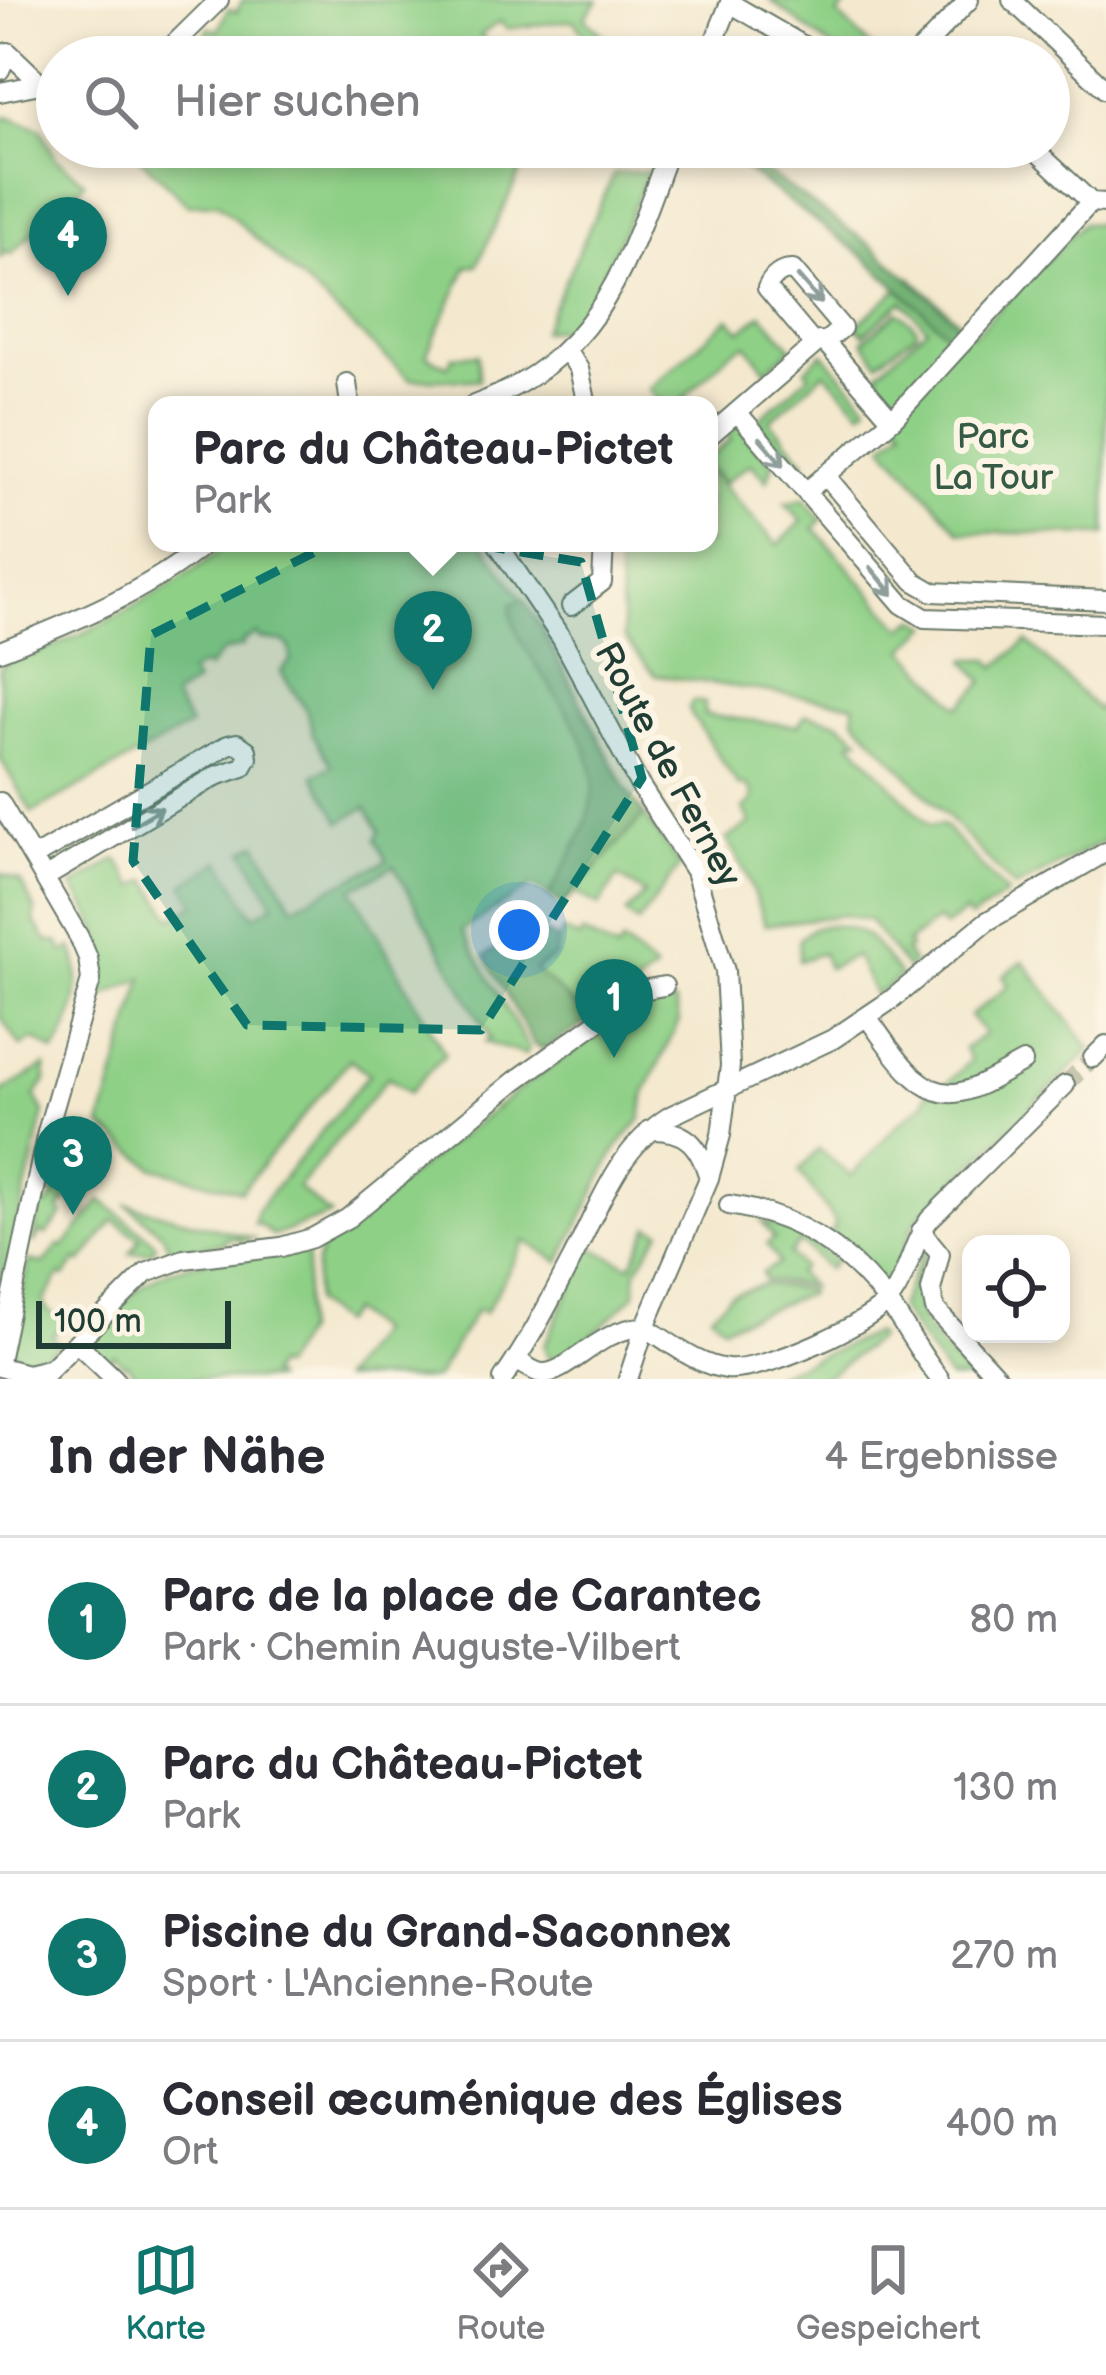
<!DOCTYPE html>
<html lang="de">
<head>
<meta charset="utf-8">
<style>
  :root { --surface:#fff; --page:#f7f7f7; --text:#2b2b33; --muted:#7c7c81; --line:#e1e1e2; --accent:#0f766e }
  body { margin:0; font-family:"Balsamiq Sans",sans-serif; background:var(--page); color:var(--text) }
  .controls { position:absolute; right:36px; bottom:36px; display:grid; overflow:hidden; border-radius:24px; box-shadow:0 6px 18px #0003 }
  .controls button { width:108px; height:108px; display:grid; place-items:center; padding:0; border:0; border-bottom:3px solid var(--line); background:var(--surface); color:var(--text); font:60px sans-serif }
  .scale { position:absolute; left:36px; bottom:30px; width:195px; box-sizing:border-box; padding-left:12px; border:6px solid #1f3d34; border-top:0; font-size:33px; line-height:42px; white-space:nowrap; color:#1f3d34; -webkit-text-stroke:9px #fcf5e5; paint-order:stroke }
  .you { position:absolute; left:519px; top:930px; width:42px; height:42px; margin:-30px; border:9px solid #fff; border-radius:50%; background:#1a73e8; box-shadow:0 0 0 18px #1a73e833 }
  .badge { display:grid; place-items:center; width:78px; height:78px; border-radius:50%; background:var(--accent); color:#fff; font-size:39px; font-weight:700 }
  .pin { position:absolute; translate:-50% -99px; filter:drop-shadow(0 3px 6px #0008) }
  .pin::after { content:''; position:absolute; top:63px; width:42px; height:36px; background:inherit; clip-path:polygon(0 0,100% 0,50% 100%) }
  .popup { position:absolute; left:148px; top:396px; width:570px; height:156px; box-sizing:border-box; display:grid; place-content:center; border-radius:24px; background:var(--surface); filter:drop-shadow(0 3px 9px #0005); font-size:39px; white-space:nowrap; color:var(--muted) }
  .popup b { font-size:45px; color:var(--text) }
  .popup::after { content:''; position:absolute; left:50%; top:100%; margin-left:-24px; border:24px solid transparent; border-top-color:var(--surface) }
  .list { margin:0; padding:0; list-style:none }
  h2 { display:flex; justify-content:space-between; align-items:center; height:156px; margin:0; padding:0 48px; font-size:51px }
  h2 small { font-size:39px; font-weight:400; color:var(--muted) }
  .list li { display:grid; grid-template-columns:78px 1fr auto; gap:36px; align-items:center; box-sizing:border-box; height:168px; padding:0 48px; border-top:3px solid var(--line) }
  .list b { display:block; font-size:45px; white-space:nowrap }
  .list p { margin:0; font-size:39px; white-space:nowrap; color:var(--muted) }
  .list em { font-size:39px; font-style:normal; color:var(--muted) }
  .icon { flex:none; width:66px; height:66px; fill:none; stroke:currentColor; stroke-width:2; stroke-linecap:round; stroke-linejoin:round }
  .map { position:relative; flex:none; width:1106px; height:1379px; overflow:hidden }
  .search { position:absolute; background:var(--surface); box-shadow:0 6px 18px #0003; left:36px; right:36px; top:36px; height:132px; display:flex; align-items:center; gap:30px; box-sizing:border-box; padding:0 42px; border-radius:66px; color:var(--muted); font-size:45px }
  .sheet { height:828px; background:var(--surface) }
  nav { display:flex; justify-content:space-around; align-items:center; box-sizing:border-box; height:168px; border-top:3px solid var(--line); background:var(--surface); font-size:33px; color:var(--muted) }
  nav a { display:grid; justify-items:center; gap:6px }
  nav .on { color:var(--accent) }
  .map>svg:first-child { display:block }
</style>
</head>
<body>
<div class="map">
<svg width="1106" height="1379" viewBox="0 0 1106 1379">
  <rect width="100%" height="100%" fill="#fcf5e5"/>
  <filter id="ink" filterUnits="userSpaceOnUse"><feTurbulence type="fractalNoise" baseFrequency=".00833" numOctaves="2"/><feDisplacementMap in="SourceGraphic" scale="24" xChannelSelector="R" yChannelSelector="G"/><feConvolveMatrix kernelMatrix="1 2 1 2 8 2 1 2 1" color-interpolation-filters="sRGB"/></filter>
  <filter id="wash" filterUnits="userSpaceOnUse"><feTurbulence type="fractalNoise" baseFrequency=".004" numOctaves="4" result="noise"/><feDisplacementMap in="SourceGraphic" scale="48" xChannelSelector="R" yChannelSelector="G"/><feGaussianBlur stdDeviation="2.7" result="paint"/><feColorMatrix in="noise" values="0 0 0 0 0 0 0 0 0 0 0 0 0 0 0 0 0 1.4 0 .05"/><feComposite in="paint" operator="in"/></filter>
  <g filter="url(#wash)">
    <rect width="100%" height="100%" fill="#f4e9cf"/>
    <path fill="#8fd087" stroke="#57865e" stroke-width="3" d="M242,0H598L585,18L626,57H600L574,20L506,29L500,21L481,35L497,57H185L190,47L199,51L209,28L218,31L228,9L237,12Z
      M770,0H851L838,15L882,57H844Z
      M7,116L41,129L56,159L85,182L51,224L45,220L11,254L6,252L0,258V122Z
      M140,147H532L477,265L467,267L426,355L448,366L453,356L478,354L479,380L410,379L217,203L188,205L135,153Z
      M649,171L598,289L570,329L542,331L614,174Z
      M1083,223L1101,224L1106,229V535L960,532L884,445L904,427L879,396V371L927,328L902,301L864,334L856,326L911,277L973,335Z
      M898,311L917,328L916,333L878,362L863,341Z
      M762,314L792,348L766,370L746,344L730,353L684,398L694,405H663L649,389L729,318L741,331Z
      M823,353L868,405L861,411L825,372L770,421L805,461L798,467L757,421L809,375L805,369Z
      M730,425H737L773,463L767,481L751,463L724,483L709,466V458L731,439L725,431Z
      M709,471L778,545L802,521L785,503L805,499L822,520L814,528L902,628L916,619L929,626L905,649L959,707L984,682L966,661L968,659H989L996,667L1027,641L1098,710L1106,700V840L1015,888L854,718V704L655,675L624,638L616,543H709Z
      M228,543H482L540,623L626,789L680,866L638,923L626,914L645,894L618,876L599,906L576,893L563,905L533,885L462,930L529,1049L525,1055L485,1042L490,1038L394,866L352,889L445,1054L409,1093L388,1077L298,1188L330,1215L273,1236L260,1225L254,1224L257,1210L369,1074L350,1059L241,1191L154,1168L101,1126L143,978L100,998C110,947 99,928 73,886L117,859L135,887L148,880L172,918L196,904L184,885L221,861L254,916L274,904L244,851L257,843L293,906L387,861L376,840L380,831L366,807L341,822L314,775L332,766L312,733C314,714 291,690 281,672L291,660L290,647L284,642L260,639L257,634L242,642L243,646L222,652L207,669L203,665L189,673L195,683L173,697L190,726L32,813L0,758V667C16,657 35,655 52,647C100,627 192,578 228,543Z
      M694,701L705,703L704,715L798,726L806,714L839,722L860,738L851,741L929,826L943,825L1007,894L970,919L965,912L944,927L938,919L907,943L910,948L905,952L913,963L907,969L869,920L843,915L765,925L747,875L727,839L751,823L743,809L751,803L753,794L746,785H738L691,714L689,707Z
      M0,873L20,881L35,909L34,921L47,941L58,942L64,952L72,948C86,979 73,1024 55,1052L34,1039L21,1047L0,1016Z
      M531,924L558,941L563,931L579,938L582,933L617,951L623,943L655,970L631,991L544,1049L539,1048L485,956Z
      M828,925C869,926 876,946 900,976L875,996L856,956L828,968L822,953L799,961V939L813,928Z
      M1023,961L1091,1049L916,1220C904,1242 901,1270 886,1287L830,1234L836,1223L799,1171L819,1149L851,1176L896,1126L924,1103L926,1094L946,1084L971,1060L964,1049L985,1034L970,1016L1009,986L1003,976Z
      M659,996L675,1003L679,1021L645,1093L641,1119L616,1149L560,1262L525,1241L485,1313L476,1310L435,1379H341L376,1332L350,1311L340,1323L314,1303L316,1263L324,1243L517,1091L649,998Z
      M45,1066L46,1081L35,1096L44,1112L0,1301V1093Z
      M65,1156L87,1174L59,1210L63,1214L46,1235L41,1232L33,1243L40,1202L47,1206L54,1197L51,1193L56,1187L53,1184L58,1177L57,1165Z
      M101,1200L152,1240L156,1245L152,1252L130,1253L140,1239L114,1220L81,1263L77,1260L64,1277L60,1275L43,1302L48,1311L66,1321L52,1336L58,1344L38,1364H20L11,1346L29,1261L44,1264L59,1245L63,1248Z
      M126,1204L253,1238L240,1242L238,1238L225,1239V1243L170,1251L163,1234Z
      M762,1222L797,1230L836,1260L828,1269L800,1242L789,1254L802,1267L797,1273L810,1286L765,1280L762,1273L779,1263L767,1244L774,1238Z
      M650,1226L661,1231L637,1269L635,1294C611,1318 586,1342 556,1359L548,1357L544,1346L590,1247L631,1266Z
      M308,1248L303,1332L281,1368L276,1365L269,1374L274,1379H138L127,1363L124,1365L114,1355L105,1364L87,1343C106,1323 125,1297 148,1282C184,1256 264,1254 308,1248Z
      M928,1249C924,1261 916,1275 915,1287C912,1325 948,1356 972,1379H949L899,1308L923,1250Z
      M765,1284L809,1290L808,1294L723,1326L711,1314L731,1294Z
      M875,1333L878,1338L823,1379H765Z"/>
    <path fill="#73b274" stroke="#497854" stroke-width="3" d="M714,147H730L871,245L965,328L953,339L862,255Z
      M524,599L626,789L644,815L563,905L549,896C565,864 589,830 593,794C603,725 502,648 512,603Z
      M531,924L558,941L555,956L535,970L591,1020L544,1049L534,1045L485,956Z"/>
  </g>
  <g filter="url(#ink)">
    <g fill="none" stroke-linecap="round" stroke-linejoin="round">
      <path stroke="#c9c7b0" stroke-width="18" stroke-dasharray="18 9" stroke-linecap="butt" d="M1065,1085L1093,1058"/>
      <defs>
        <path id="minor" d="M1012,0L1106,90
          M730,3L823,57
          M161,57L219,0
          M708,57L731,0
          M914,57L969,0
          M0,70L8,52L57,99
          M0,92L40,84
          M107,147H109
          M1032,147L1091,202L1106,203
          M813,343L767,288C772,277 781,269 793,270L842,328L825,342
          M567,351L579,369L587,405
          M347,383L350,405
          M474,405C602,357 626,265 670,147
          M737,412L902,604L925,618L1106,624
          M709,436L819,341L825,342L892,420
          M826,476L914,581L933,592L1106,600
          M807,491L892,420L1091,202
          M497,543L562,639L639,784L695,871L725,971L730,1066L721,1135L709,1178L645,1327L628,1379
          M571,606L602,582L604,543
          M0,651C71,623 147,592 206,543
          M0,802L79,937L88,958L91,980L47,1132L0,1356
          M34,857L228,745L237,743L247,750L248,758L243,767L216,776L46,877
          M867,1017C889,1045 918,1102 961,1092C982,1087 1004,1072 1023,1062
          M1093,1058L1106,1045
          M649,1130C686,1129 699,1144 709,1178
          M729,1205C795,1215 846,1247 887,1301C906,1326 920,1355 940,1379
          M921,1231L940,1254L931,1290L935,1309L999,1379
          M645,1327C671,1343 696,1365 727,1369C761,1373 873,1324 893,1295C909,1272 912,1243 929,1220L1065,1085
          M77,1343L115,1379
          M516,1360C524,1364 533,1372 542,1373C569,1375 599,1327 645,1327
          M0,1367L27,1374L48,1369
          M40,1379L146,1273L184,1259L281,1247L312,1238L348,1218L515,1081L642,990L664,986
          M503,1379C530,1341 551,1299 572,1259C600,1205 617,1149 670,1116L833,1039L891,1000L986,922L1106,852"/>
      </defs>
      <use href="#minor" stroke="#6a796a" stroke-width="22"/>
      <use href="#minor" stroke="#fff" stroke-width="18"/>
    </g>
    <defs><path id="oneway-shaft" d="M-6 0H5M1.5-3L5.5 0L1.5 3" fill="none" stroke-width="1.6" stroke-linecap="round" stroke-linejoin="round" transform="scale(3)"/></defs>
    <g stroke="#8f9e9a">
      <use href="#oneway-shaft" transform="translate(810 290) rotate(49)"/>
      <use href="#oneway-shaft" transform="translate(772 452) rotate(49)"/>
      <use href="#oneway-shaft" transform="translate(882 581) rotate(50)"/>
      <use href="#oneway-shaft" transform="translate(147 817) rotate(-31)"/>
    </g>
  </g>
  <path fill="#0f766e" fill-opacity="0.2" stroke="#0f766e" stroke-width="9" stroke-dasharray="24 15" stroke-linejoin="round" d="M366,526L581,562L642,778L481,1030L247,1025L133,861L151,635Z"/>
  <g text-anchor="middle" dominant-baseline="central" stroke-width="12" stroke-linejoin="round" paint-order="stroke">
    <g font-size="36" fill="#355a45" stroke="#fcf5e5">
      <text x="993" y="437">Parc<tspan x="993" dy="41">La Tour</tspan></text>
    </g>
    <g font-size="36" fill="#1f3d34" stroke="#fcf5e5">
      <text transform="translate(667 765) rotate(62)">Route de Ferney</text>
    </g>
  </g>
</svg>
<div class="controls">
<button><svg class="icon" aria-label="locate" viewBox="0 0 24 24"><circle cx="12" cy="12" r="6"/><path d="M12 2v4M12 18v4M2 12h4M18 12h4"/></svg></button>
</div>
<div class="scale">100 m</div>
<div class="you"></div>
<div class="pin badge" style="left:614px;top:1058px">1</div>
<div class="pin badge" style="left:433px;top:690px">2</div>
<div class="popup"><b>Parc du Château-Pictet</b>Park</div>
<div class="pin badge" style="left:73px;top:1215px">3</div>
<div class="pin badge" style="left:68px;top:296px">4</div>
<div class="search"><svg class="icon" aria-label="search" viewBox="0 0 24 24"><circle cx="10" cy="10" r="6"/><path d="M15 15l6 6"/></svg>Hier suchen</div>
</div>
<section class="sheet">
<h2>In der Nähe<small>4 Ergebnisse</small></h2>
<ul class="list">
<li><span class="badge">1</span><div><b>Parc de la place de Carantec</b><p>Park · Chemin Auguste-Vilbert</p></div><em>80 m</em></li>
<li><span class="badge">2</span><div><b>Parc du Château-Pictet</b><p>Park</p></div><em>130 m</em></li>
<li><span class="badge">3</span><div><b>Piscine du Grand-Saconnex</b><p>Sport · L'Ancienne-Route</p></div><em>270 m</em></li>
<li><span class="badge">4</span><div><b>Conseil œcuménique des Églises</b><p>Ort</p></div><em>400 m</em></li>
</ul>
</section>
<nav>
<a class="on"><svg class="icon" aria-label="map" viewBox="0 0 24 24"><path d="M3 6l6-2 6 2 6-2v14l-6 2-6-2-6 2zM9 4v14M15 6v14"/></svg>Karte</a>
<a><svg class="icon" aria-label="directions" viewBox="0 0 24 24"><path d="M12 3l9 9-9 9-9-9zM9 14v-3h6M13 9l2 2-2 2"/></svg>Route</a>
<a><svg class="icon" aria-label="saved" viewBox="0 0 24 24"><path d="M7 4h10v16l-5-4-5 4z"/></svg>Gespeichert</a>
</nav>
</body>
</html>
